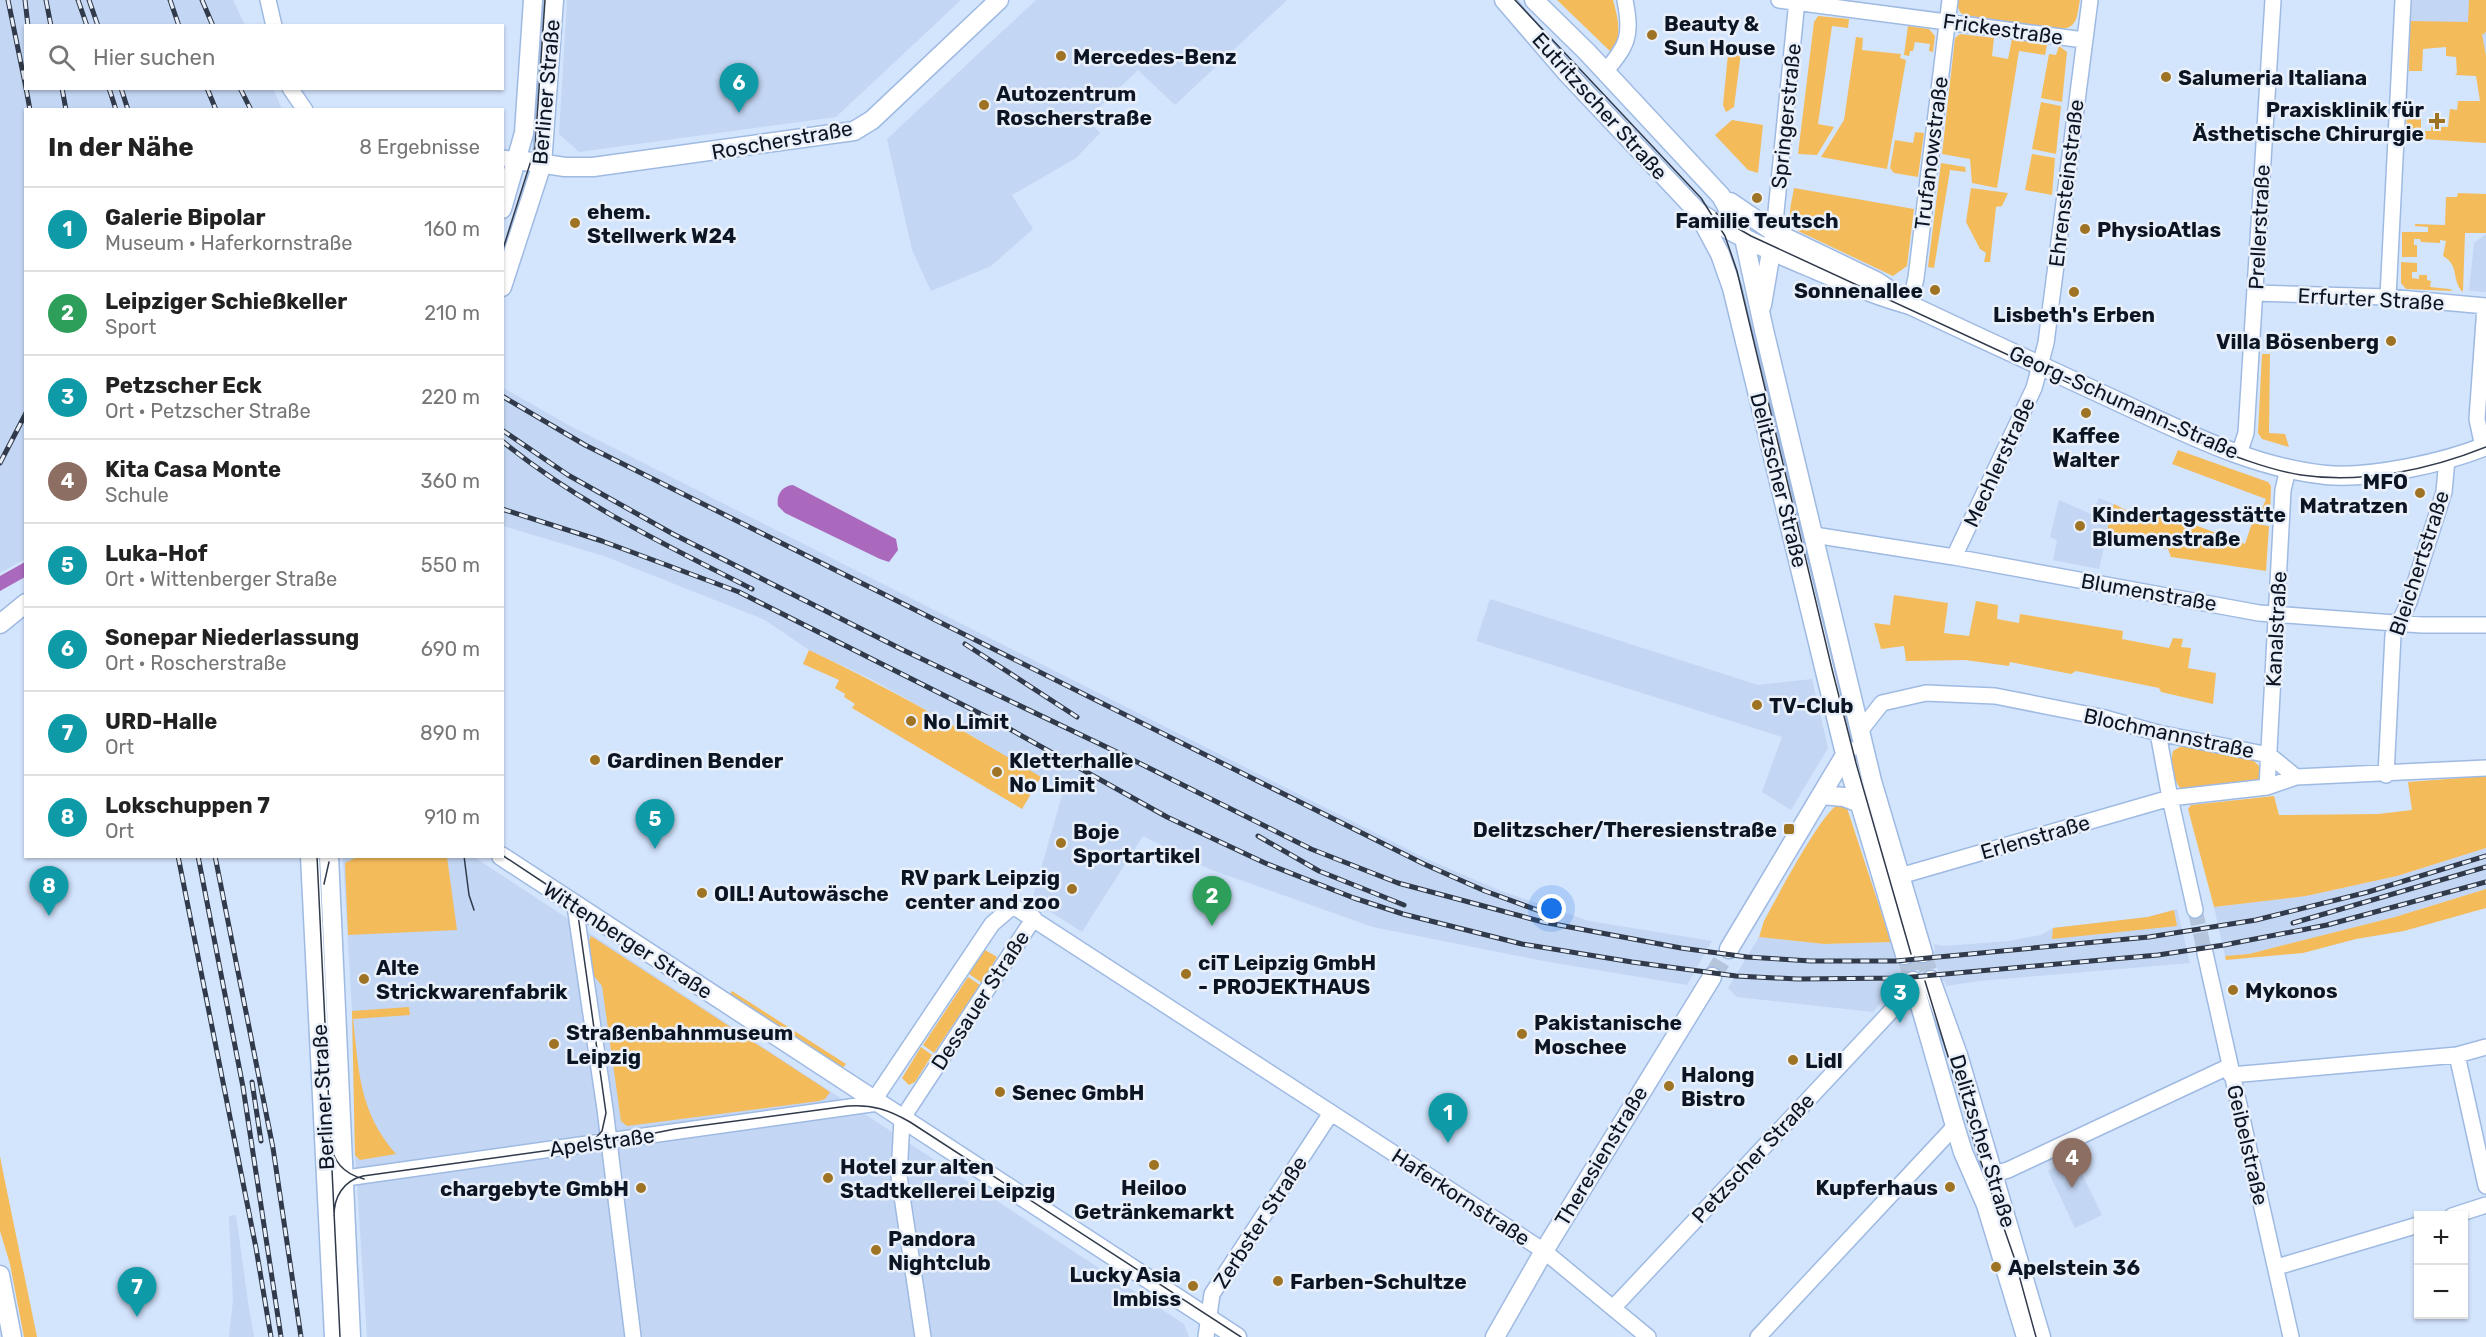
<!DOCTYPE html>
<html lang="de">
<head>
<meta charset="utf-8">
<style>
  :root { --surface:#fff; --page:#f2f2f2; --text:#222; --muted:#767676; --line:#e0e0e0; --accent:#ea580c }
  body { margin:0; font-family:Rubik,sans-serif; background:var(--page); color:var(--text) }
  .controls { position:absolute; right:18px; bottom:18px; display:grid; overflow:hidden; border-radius:0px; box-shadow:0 2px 4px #0004 }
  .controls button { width:54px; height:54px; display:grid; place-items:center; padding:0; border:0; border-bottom:2px solid var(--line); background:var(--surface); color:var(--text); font:30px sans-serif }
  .you { position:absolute; left:1552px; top:909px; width:21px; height:21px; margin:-15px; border:4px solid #fff; border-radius:50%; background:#1a73e8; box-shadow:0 0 0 9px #1a73e833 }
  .badge { display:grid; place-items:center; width:39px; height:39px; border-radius:50%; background:var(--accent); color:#fff; font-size:20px; font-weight:700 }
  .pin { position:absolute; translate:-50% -50px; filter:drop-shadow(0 2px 3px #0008) }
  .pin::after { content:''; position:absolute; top:32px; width:21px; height:18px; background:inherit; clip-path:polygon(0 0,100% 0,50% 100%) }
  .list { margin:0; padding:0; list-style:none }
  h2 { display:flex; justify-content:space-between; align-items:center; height:78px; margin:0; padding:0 24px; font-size:26px }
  h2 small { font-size:20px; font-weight:400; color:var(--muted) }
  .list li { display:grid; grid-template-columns:39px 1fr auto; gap:18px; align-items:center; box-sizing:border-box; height:84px; padding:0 24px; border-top:2px solid var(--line) }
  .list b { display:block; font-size:22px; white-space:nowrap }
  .list p { margin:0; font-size:20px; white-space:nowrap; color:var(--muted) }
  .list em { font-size:20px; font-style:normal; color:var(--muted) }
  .icon { flex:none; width:33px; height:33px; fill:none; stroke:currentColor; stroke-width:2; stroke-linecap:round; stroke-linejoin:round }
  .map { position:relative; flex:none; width:2486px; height:1337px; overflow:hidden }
  .search { position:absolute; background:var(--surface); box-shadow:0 2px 4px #0004; left:24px; top:24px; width:480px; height:66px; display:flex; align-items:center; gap:15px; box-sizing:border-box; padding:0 21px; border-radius:0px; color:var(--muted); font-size:22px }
  .panel { position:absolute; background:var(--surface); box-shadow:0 2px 4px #0004; left:24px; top:108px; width:480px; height:750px; border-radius:0px }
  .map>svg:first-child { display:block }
</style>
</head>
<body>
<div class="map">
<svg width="2486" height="1337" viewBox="0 0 2486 1337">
  <rect width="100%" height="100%" fill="#d3e4fd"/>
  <path fill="#c3d6f3" d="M0,0H233L245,25L26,26V88L273,89L282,109L26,110L25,559L0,573Z
    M567,0H961L836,117L579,152L559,134Z
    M1036,0H1287L1175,105L1138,70L1087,119L1100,133L1076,158L1012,195L1033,229L991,266L931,291L912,250L887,139Z
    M2411,0H2486V131L2469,32L2410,29Z
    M2486,234V292L2469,291L2474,243Z
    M502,387L572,427L1427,859L1501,891L1589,921L1712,941L1687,985L1549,962L1373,927L1209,869L1143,836L1082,932L1032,900L1063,792L971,735L871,679L809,650L765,620L604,556L503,526Z
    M2099,498L2114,504L2099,569L2053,560L2057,540L2050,537L2059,500L2091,514Z
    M1490,599L1758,685L1812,679L1828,748L1791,810L1762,792L1782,737L1476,641Z
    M2486,848V889L2395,917L2249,954L2225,956L2214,907L2306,896L2397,876Z
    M348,856L474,857L1184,1324L1189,1337H367L355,1155L352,1011L343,859Z
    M2177,909L2190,963L1979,981L1946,986L1944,981H1941L1932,951H1935L1934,944L1944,946L2009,941L2041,935L2053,928L2148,917Z
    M1759,937L1824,944L1891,942L1904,984L1896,985L1873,1012L1737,997L1728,988Z
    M2074,1158L2102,1215L2075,1228L2048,1171Z
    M236,1215L248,1302L254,1337H229L233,1300L229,1216Z"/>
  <path fill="#f4bb5b" d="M1557,0H1613C1618,19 1623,36 1611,52Z
    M1955,0H2080C2077,13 2079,27 2062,29L1964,15L1960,12Z
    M2469,0H2486V32L2482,35L2486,56V143L2406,138L2407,108L2418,109L2417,115L2421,119V131H2431V127H2448L2450,109L2457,110L2458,101H2480L2476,76L2455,75L2457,73L2456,57L2446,56V47L2423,49L2422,71H2409L2410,21L2468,22Z
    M1818,16L1849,19L1848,28L1832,26L1818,124L1834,127L1817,155L1798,154L1814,22Z
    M1908,26L1929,29L1935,36L1933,52L1929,51L1930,44L1915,42L1913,51H1910L1909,56L1904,55Z
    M1960,34L1994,38L1992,56L2008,59L2012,39L2047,45L2045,55L2019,51L1997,188L1972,183L1970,159L1942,154L1955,38Z
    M1856,37L1863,38L1862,50L1901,54L1900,58L1906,60L1887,169L1821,157L1844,120Z
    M1729,44L1742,45L1734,107L1726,112L1723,105Z
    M2059,46L2067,52L2062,102L2041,98L2049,54L2056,55Z
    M2041,102L2061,106L2056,154L2032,149Z
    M1732,120L1763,125L1758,173L1748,170L1715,135Z
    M1915,132L1924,133L1918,177L1894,173L1890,168L1895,140L1913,143Z
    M2032,154L2055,158L2052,195L2025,190Z
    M1941,163L1965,167L1966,172L1950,170L1934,268L1928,267Z
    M1794,188L1914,209L1907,266L1893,276L1796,230C1785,219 1792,202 1794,188Z
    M1971,188L2008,193L2002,206L1996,207L1990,262H1984L1986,253L1980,249L1966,222Z
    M2458,193L2486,194V233H2465L2463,292C2451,281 2460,265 2443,256L2446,241L2440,240V243L2421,242L2420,239H2414V245H2417V257H2402V232H2428V227L2415,226V224L2445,225L2446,197H2457Z
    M2401,262L2417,263V272H2412V278L2419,279V275H2427V280L2431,281L2430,287L2449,289L2453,291L2406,289L2401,283Z
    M2262,354H2270L2269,433L2285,434L2289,447L2262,439L2258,433Z
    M2178,450L2268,482L2271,486L2270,523L2253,517L2254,513L2260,514L2266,499L2172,464Z
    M2114,504L2152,523L2158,511L2245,544L2252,523L2269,526L2266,571L2171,557L2168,549L2105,538Z
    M1894,595L1948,603L1944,633L1969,636L1976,601L1998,605L1997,619L2019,623L2020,614L2123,631L2122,639L2169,648L2173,638L2183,639L2181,647L2191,648L2188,668L2216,673L2213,704L2161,692L2159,688L2076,671L2071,674L2010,662L2009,666L1965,660L1906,661L1904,646L1881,649L1874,623L1890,625Z
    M809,650C889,688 965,731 1041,777L1022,809L852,708L855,704L844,697L845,694L835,688L839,680L803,664Z
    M2183,745L2252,759L2262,769L2260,778L2256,782L2182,790C2173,782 2170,762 2173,751Z
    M2486,776V848L2397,876L2306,896L2214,907L2188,809L2191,805L2274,796L2279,815L2378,814L2412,810L2408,782Z
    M1839,804L1846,805L1891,942L1824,944L1759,937L1764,921C1776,899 1822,811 1839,804Z
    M357,857H447L457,930L348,935L345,863Z
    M2486,889V908L2404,931L2356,939L2303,953L2226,960L2225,956L2249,954L2395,917Z
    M2174,910L2177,926L2052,939L2053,928L2148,917Z
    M591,936L830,1092L825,1099L819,1101L627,1126L621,1121L602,986L594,976L589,941Z
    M985,950L997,957L982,983L969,974Z
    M968,977L980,985L934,1053L923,1045Z
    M732,991L846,1064L842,1069L730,994Z
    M409,1007L410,1015L353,1019C359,1072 359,1112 396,1154L360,1160L355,1155L352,1011Z
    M921,1047L932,1055L915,1082L909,1085L902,1078Z
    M0,1156L2,1167L37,1337H24L10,1264L0,1231Z"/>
  <path fill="#ab69be" d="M793,485L896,539L898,550L889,562L880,559L785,513L778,506C776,495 782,486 793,485Z
    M25,562V577L0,591V576Z"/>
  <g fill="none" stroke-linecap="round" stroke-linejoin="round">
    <path stroke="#b5c5dc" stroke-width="15" stroke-dasharray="15 8" stroke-linecap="butt" d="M2195,910L2205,953"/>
    <path stroke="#b5c5dc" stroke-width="18" stroke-dasharray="18 9" stroke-linecap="butt" d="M1923,953L1931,980
      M1905,955L1913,981
      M1712,977L1729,949"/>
    <defs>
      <path id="minor" d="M268,0L274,26
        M1779,0L2084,40
        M1605,72C1628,44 1632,37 1625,0
        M290,88L305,110
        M502,158L518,160
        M1774,232L1797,0
        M2255,293L2388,297L2486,306
        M2388,297L2403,0
        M1910,305L1916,278L1950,0
        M2483,447L2477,419L2485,307
        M2239,454L2246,433L2273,0
        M1814,535L1954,557L2259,613L2422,625H2486
        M1954,557L2034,388L2046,343L2090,0
        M1860,731L1882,703L1926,693L1995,696L2101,717L2158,733L2269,755L2296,777
        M2158,733L2170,798L2195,910
        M2386,775L2393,635L2409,602L2444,492L2447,459
        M2267,787L2283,490L2288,469
        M1900,876L2170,798L2267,787L2296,777L2486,768
        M575,906L605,1109L633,1337
        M2205,953L2291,1337
        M2457,1055L2486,1186
        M2231,1075L2457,1055L2486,1047
        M874,1100L992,924L1013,906L1544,1251L1648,1337
        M1994,1174L2008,1170L2230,1066
        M332,1180L878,1103
        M2452,1216L2486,1205
        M2277,1267L2418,1225
        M1613,1308L1894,1008
        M923,1337L899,1176L902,1119L1034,918
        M1206,1337L1212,1294L1331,1113
        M1758,1337L1955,1126"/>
      <path id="major" d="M1504,0L1566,72L1697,211L1720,254L1732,288L1845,754L1905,955
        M1534,0L1587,52L1721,196L1744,238L1764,330L1872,781L1923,953
        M518,160L565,167H593L854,131L872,120L999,0
        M1730,202L1774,232L1876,281L1897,295
        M502,209L524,133L533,0
        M1700,213C1737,237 1776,253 1816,270C1847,283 1877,296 1910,305C1980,338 2050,370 2121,403C2186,433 2254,468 2326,475C2371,479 2444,463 2486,446
        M502,287L542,164L554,0
        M1762,305L1773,240
        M0,624L26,603
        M1821,795L1844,797L1859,803
        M310,856L334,1337
        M329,856L351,1337
        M501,856L1237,1337
        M1729,949L1848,750
        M1931,980L1958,1055L2041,1337
        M1913,981L1955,1126L1963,1152L1986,1205L2026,1337
        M0,1275L12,1337
        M1495,1337L1544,1251L1712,977"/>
    </defs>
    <use href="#minor" stroke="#9fbae2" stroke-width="18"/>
    <use href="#major" stroke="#9fbae2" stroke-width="21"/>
    <use href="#minor" stroke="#fff" stroke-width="15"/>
    <use href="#major" stroke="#fff" stroke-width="18"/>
    <path stroke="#303a4a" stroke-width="1.5" d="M1515,0L1701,198L1725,236L1737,271L1832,669L1856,763L1911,954
      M1716,213L1725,221L1751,236L2175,432C2215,448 2258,468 2301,475C2362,484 2429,470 2486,447
      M502,252L535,148L545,0
      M502,855L567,898L578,915L606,1113L602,1131L589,1145
      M317,856L340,1337
      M464,856L469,895L474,910
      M324,884L329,862
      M1925,981L1976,1148L2014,1257L2036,1337
      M330,1139C332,1160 343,1174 364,1179
      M334,1216C334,1197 343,1181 363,1176L609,1142L675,1129L848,1106C872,1104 889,1110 910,1122L1241,1337"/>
    <defs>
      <path id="rail" d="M8,0L26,88
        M25,0L28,26
        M46,0L51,26
        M78,0L87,26
        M89,0L98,26
        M170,0L179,26
        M202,0L213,26
        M26,88L30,110
        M62,88L66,110
        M109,88L116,110
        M121,88L128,110
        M207,88L216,110
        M240,88L251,110
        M502,396L585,445L1424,864L1485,891L1556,917
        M502,430L568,475L673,534L901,649L1121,754L1311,849L1398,883L1543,922L1681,948L1747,957L1811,961H1896L2149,937L2256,920L2368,892L2486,856
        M502,441C578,503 666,545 752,589
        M0,463L26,413
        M502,509L602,541L739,592L997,722L1167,817L1265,863L1354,898L1403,914L1522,944L1632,962L1736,976L1798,979L1901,978L2158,955L2224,945L2327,925L2486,882
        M965,644L1077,717
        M1258,836L1319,871L1404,905
        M178,856L256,1248L271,1337
        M198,856L243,1087L281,1337
        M215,856L273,1148L301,1337
        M2293,923L2486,867
        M252,1082L261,1141"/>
    </defs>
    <use href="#rail" stroke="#303a4a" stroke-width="5"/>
    <use href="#rail" stroke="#eaf0f9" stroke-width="3" stroke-dasharray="9" stroke-linecap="butt"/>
  </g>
  <g fill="#9e7323" stroke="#eaf0f9" stroke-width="2">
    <circle cx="1652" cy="35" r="6"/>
    <circle cx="1061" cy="56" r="6"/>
    <circle cx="2166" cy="77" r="6"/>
    <circle cx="984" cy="105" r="6"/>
    <path d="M2434 112h6v6h6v6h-6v6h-6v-6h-6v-6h6z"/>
    <circle cx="1757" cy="198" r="6"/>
    <circle cx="575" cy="223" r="6"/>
    <circle cx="2085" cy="229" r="6"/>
    <circle cx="1935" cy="290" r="6"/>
    <circle cx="2074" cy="292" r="6"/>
    <circle cx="2391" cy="341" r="6"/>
    <circle cx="2086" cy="413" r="6"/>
    <circle cx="2420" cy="493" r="6"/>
    <circle cx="2080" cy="526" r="6"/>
    <circle cx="1757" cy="705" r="6"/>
    <circle cx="911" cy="721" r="6"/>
    <circle cx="595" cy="760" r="6"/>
    <circle cx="997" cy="772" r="6"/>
    <rect x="1783" y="823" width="12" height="12" rx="3"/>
    <circle cx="1061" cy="843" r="6"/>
    <circle cx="1072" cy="889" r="6"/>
    <circle cx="702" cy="893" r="6"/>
    <circle cx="1186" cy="974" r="6"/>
    <circle cx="364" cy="979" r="6"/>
    <circle cx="2233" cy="990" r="6"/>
    <circle cx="1522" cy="1034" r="6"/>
    <circle cx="554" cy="1044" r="6"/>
    <circle cx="1793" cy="1060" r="6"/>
    <circle cx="1669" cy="1086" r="6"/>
    <circle cx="1000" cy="1092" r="6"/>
    <circle cx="1154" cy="1165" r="6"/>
    <circle cx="828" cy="1178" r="6"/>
    <circle cx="1950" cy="1187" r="6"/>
    <circle cx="641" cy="1188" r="6"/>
    <circle cx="876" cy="1250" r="6"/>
    <circle cx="1996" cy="1267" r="6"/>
    <circle cx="1278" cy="1281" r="6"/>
    <circle cx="1193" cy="1286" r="6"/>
  </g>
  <g text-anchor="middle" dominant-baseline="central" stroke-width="5" stroke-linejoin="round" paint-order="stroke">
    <g font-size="21" font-weight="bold" fill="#0c1523" stroke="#eaf0f9" text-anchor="start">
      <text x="1664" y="23">Beauty &amp;<tspan x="1664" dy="24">Sun House</tspan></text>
      <text x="1073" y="56">Mercedes-Benz</text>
      <text x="2178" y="77">Salumeria Italiana</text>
      <text x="996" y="93">Autozentrum<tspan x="996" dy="24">Roscherstraße</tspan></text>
      <text x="2424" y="109" text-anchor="end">Praxisklinik für<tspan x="2424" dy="24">Ästhetische Chirurgie</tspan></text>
      <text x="587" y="211">ehem.<tspan x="587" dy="24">Stellwerk W24</tspan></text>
      <text x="1757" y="220" text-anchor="middle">Familie Teutsch</text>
      <text x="2097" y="229">PhysioAtlas</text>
      <text x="1923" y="290" text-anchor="end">Sonnenallee</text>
      <text x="2074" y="314" text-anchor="middle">Lisbeth's Erben</text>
      <text x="2379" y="341" text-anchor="end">Villa Bösenberg</text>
      <text x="2086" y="435" text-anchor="middle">Kaffee<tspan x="2086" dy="24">Walter</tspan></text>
      <text x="2408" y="481" text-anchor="end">MFO<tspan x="2408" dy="24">Matratzen</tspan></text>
      <text x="2092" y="514">Kindertagesstätte<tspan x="2092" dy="24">Blumenstraße</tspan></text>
      <text x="1769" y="705">TV-Club</text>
      <text x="923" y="721">No Limit</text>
      <text x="607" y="760">Gardinen Bender</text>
      <text x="1009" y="760">Kletterhalle<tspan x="1009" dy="24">No Limit</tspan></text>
      <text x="1777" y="829" text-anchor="end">Delitzscher/Theresienstraße</text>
      <text x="1073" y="831">Boje<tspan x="1073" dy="24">Sportartikel</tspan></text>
      <text x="1060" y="877" text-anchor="end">RV park Leipzig<tspan x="1060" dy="24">center and zoo</tspan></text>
      <text x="714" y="893">OIL! Autowäsche</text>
      <text x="1198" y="962">ciT Leipzig GmbH<tspan x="1198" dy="24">- PROJEKTHAUS</tspan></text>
      <text x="376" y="967">Alte<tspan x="376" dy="24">Strickwarenfabrik</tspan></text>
      <text x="2245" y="990">Mykonos</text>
      <text x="1534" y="1022">Pakistanische<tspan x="1534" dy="24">Moschee</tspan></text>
      <text x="566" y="1032">Straßenbahnmuseum<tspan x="566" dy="24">Leipzig</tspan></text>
      <text x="1805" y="1060">Lidl</text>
      <text x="1681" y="1074">Halong<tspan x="1681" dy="24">Bistro</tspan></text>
      <text x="1012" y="1092">Senec GmbH</text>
      <text x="840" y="1166">Hotel zur alten<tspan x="840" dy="24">Stadtkellerei Leipzig</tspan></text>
      <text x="1154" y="1187" text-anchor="middle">Heiloo<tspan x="1154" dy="24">Getränkemarkt</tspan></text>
      <text x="1938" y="1187" text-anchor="end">Kupferhaus</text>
      <text x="629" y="1188" text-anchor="end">chargebyte GmbH</text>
      <text x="888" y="1238">Pandora<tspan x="888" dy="24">Nightclub</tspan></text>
      <text x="2008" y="1267">Apelstein 36</text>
      <text x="1181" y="1274" text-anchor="end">Lucky Asia<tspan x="1181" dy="24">Imbiss</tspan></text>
      <text x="1290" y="1281">Farben-Schultze</text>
    </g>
    <g font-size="21" fill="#0c1523" stroke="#eaf0f9">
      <text transform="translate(2003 29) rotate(8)">Frickestraße</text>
      <text transform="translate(546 92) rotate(-85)">Berliner Straße</text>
      <text transform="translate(1600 106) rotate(48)">Eutritzscher Straße</text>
      <text transform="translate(1786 116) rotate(-84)">Springerstraße</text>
      <text transform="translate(782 140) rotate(-10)">Roscherstraße</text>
      <text transform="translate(1931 153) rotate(-83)">Trufanowstraße</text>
      <text transform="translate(2066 183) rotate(-83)">Ehrensteinstraße</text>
      <text transform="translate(2259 227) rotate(-87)">Prellerstraße</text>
      <text transform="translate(2371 299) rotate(3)">Erfurter Straße</text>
      <text transform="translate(2124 402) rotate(24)">Georg-Schumann-Straße</text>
      <text transform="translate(1999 462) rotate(-65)">Mechlerstraße</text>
      <text transform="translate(1779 480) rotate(76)">Delitzscher Straße</text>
      <text transform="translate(2419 563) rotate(-72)">Bleichertstraße</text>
      <text transform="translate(2149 592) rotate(10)">Blumenstraße</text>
      <text transform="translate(2276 629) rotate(-87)">Kanalstraße</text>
      <text transform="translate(2169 733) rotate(12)">Blochmannstraße</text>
      <text transform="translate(2035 837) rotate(-16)">Erlenstraße</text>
      <text transform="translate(628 940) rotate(33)">Wittenberger Straße</text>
      <text transform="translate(980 1000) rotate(-57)">Dessauer Straße</text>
      <text transform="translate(323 1097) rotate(-93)">Berliner Straße</text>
      <text transform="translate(1983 1141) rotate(73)">Delitzscher Straße</text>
      <text transform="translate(602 1142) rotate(-8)">Apelstraße</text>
      <text transform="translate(2248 1145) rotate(77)">Geibelstraße</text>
      <text transform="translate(1601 1156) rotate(-59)">Theresienstraße</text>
      <text transform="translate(1753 1158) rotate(-47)">Petzscher Straße</text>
      <text transform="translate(1461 1197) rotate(33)">Haferkornstraße</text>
      <text transform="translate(1260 1222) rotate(-57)">Zerbster Straße</text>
    </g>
  </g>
</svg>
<div class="controls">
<button>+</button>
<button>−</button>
</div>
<div class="you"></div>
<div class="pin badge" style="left:1448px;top:1143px;background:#0f9aa8">1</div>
<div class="pin badge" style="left:1212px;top:926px;background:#2e9e5b">2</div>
<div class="pin badge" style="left:1900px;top:1023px;background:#0f9aa8">3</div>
<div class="pin badge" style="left:2072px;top:1188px;background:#8d6e63">4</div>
<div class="pin badge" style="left:655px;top:849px;background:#0f9aa8">5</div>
<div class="pin badge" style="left:739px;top:113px;background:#0f9aa8">6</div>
<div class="pin badge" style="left:137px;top:1317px;background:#0f9aa8">7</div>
<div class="pin badge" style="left:49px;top:916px;background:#0f9aa8">8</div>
<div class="search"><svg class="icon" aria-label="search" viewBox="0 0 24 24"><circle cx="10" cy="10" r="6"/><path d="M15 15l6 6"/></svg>Hier suchen</div>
<section class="panel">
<h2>In der Nähe<small>8 Ergebnisse</small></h2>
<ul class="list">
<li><span class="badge" style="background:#0f9aa8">1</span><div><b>Galerie Bipolar</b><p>Museum · Haferkornstraße</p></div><em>160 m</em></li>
<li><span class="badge" style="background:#2e9e5b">2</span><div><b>Leipziger Schießkeller</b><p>Sport</p></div><em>210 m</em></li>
<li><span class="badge" style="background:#0f9aa8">3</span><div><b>Petzscher Eck</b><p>Ort · Petzscher Straße</p></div><em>220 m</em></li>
<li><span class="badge" style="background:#8d6e63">4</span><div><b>Kita Casa Monte</b><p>Schule</p></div><em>360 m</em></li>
<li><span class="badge" style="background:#0f9aa8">5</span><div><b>Luka-Hof</b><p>Ort · Wittenberger Straße</p></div><em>550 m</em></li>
<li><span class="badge" style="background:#0f9aa8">6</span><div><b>Sonepar Niederlassung</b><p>Ort · Roscherstraße</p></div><em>690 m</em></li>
<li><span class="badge" style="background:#0f9aa8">7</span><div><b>URD-Halle</b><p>Ort</p></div><em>890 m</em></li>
<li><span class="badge" style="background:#0f9aa8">8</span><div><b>Lokschuppen 7</b><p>Ort</p></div><em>910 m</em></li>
</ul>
</section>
</div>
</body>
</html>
